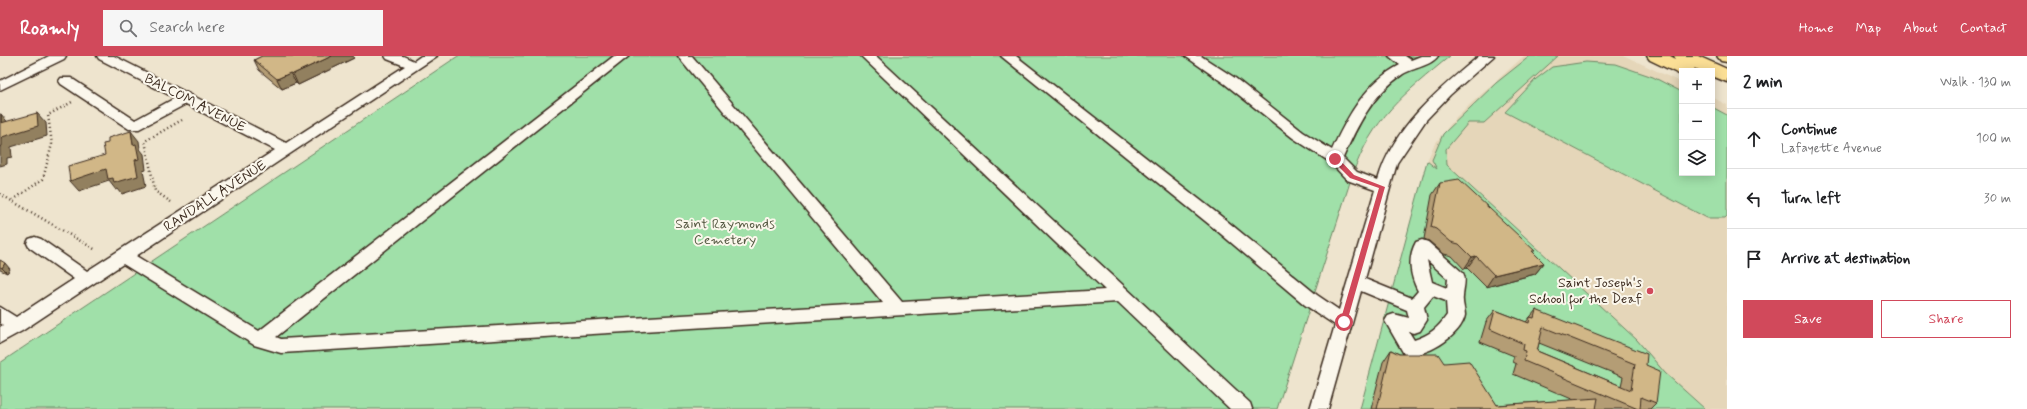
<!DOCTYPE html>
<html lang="en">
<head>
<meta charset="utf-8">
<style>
  :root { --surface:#fff; --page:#f6f6f6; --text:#202124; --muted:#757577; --line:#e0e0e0; --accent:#d1495b }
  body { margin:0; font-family:Mynerve,sans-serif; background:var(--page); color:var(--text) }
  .controls { position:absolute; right:12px; top:12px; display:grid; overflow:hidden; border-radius:0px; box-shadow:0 2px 10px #0003 }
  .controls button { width:36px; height:36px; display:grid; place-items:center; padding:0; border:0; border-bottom:1px solid var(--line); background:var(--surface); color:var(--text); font:20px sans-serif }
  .stop { position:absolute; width:12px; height:12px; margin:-9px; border:3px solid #d1495b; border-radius:50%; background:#fff }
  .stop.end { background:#d1495b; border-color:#fff; box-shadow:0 1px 4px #0008 }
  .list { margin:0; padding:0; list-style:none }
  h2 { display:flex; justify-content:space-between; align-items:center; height:52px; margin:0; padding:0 16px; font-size:17px }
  h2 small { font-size:13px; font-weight:400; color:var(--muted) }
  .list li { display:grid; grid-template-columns:26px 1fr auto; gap:12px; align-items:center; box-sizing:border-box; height:60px; padding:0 16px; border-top:1px solid var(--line) }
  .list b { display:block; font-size:15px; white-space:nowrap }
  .list p { margin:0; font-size:13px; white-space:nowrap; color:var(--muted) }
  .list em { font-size:13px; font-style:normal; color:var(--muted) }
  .actions { display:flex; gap:8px; padding:12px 16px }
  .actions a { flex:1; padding:9px 0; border:1px solid var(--accent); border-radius:0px; text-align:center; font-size:14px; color:var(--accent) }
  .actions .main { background:var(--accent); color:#fff }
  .icon { flex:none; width:22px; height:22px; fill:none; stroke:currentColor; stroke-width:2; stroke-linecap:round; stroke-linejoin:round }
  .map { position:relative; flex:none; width:1727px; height:353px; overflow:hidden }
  header { display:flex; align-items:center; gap:24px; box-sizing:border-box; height:56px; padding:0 20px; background:var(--accent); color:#fff }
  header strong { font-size:19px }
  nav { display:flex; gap:22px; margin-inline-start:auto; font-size:14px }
  .search { width:280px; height:36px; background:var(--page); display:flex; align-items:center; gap:10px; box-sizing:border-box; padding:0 14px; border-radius:0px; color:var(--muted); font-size:15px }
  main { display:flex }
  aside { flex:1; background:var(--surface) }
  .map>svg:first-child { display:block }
</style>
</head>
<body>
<header>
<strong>Roamly</strong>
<div class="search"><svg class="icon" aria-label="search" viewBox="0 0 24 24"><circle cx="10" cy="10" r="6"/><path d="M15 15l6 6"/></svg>Search here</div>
<nav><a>Home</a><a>Map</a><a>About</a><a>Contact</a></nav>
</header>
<main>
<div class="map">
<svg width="1727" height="353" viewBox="0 0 1727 353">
  <rect width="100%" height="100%" fill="#eee4ce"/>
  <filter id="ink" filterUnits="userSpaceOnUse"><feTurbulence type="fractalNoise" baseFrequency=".025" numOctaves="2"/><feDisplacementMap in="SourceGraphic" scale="8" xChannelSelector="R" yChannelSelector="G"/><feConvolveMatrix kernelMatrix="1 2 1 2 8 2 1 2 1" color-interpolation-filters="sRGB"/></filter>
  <g filter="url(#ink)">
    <path fill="#e5d6b9" d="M1524,0H1625L1682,27V117H1712V41L1727,49V353H1705L1427,105L1434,89L1456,61Z"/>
    <path fill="#a0e0a9" stroke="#6e8564" d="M458,0H1450C1404,38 1372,62 1352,120L1277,353H0V307Z
      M1530,0H1558L1484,67H1468L1446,93L1447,109L1637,284L1665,317L1705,353H1360L1427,105L1437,113L1432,104L1443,78L1496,27Z
      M1586,6L1615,8L1653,21L1682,36V117H1712V51L1727,59V160L1725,162H1707L1505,56L1536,23L1552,11Z"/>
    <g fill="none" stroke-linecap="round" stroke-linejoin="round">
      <defs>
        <path id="minor" d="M49,0H66L64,3L0,34V25Z
          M97,0H114L286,87L405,10L387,3L385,0H403L414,5L421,0H437L136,200L259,275L614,0H629L276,281L281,283L883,247L678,0H692L902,246L1105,234L861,0H876L1250,347L1252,353H1230L1118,246L281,297L254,289L123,208L22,275L0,287V271L3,269L0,267V251L16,261L74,223L29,191L27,187L29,183L35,181L41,183L87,215L275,94L186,48L139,73H129L61,28L59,25L61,22H71L135,64L175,42L99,3Z
          M1001,0H1016L1227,165L1317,239L1339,254L1375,134L1347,124L1330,106L1293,82L1225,28L1185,0H1201L1235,22L1303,76L1332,94C1347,61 1366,26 1400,9L1389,0H1405L1411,4L1421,0H1438C1431,10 1413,12 1403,18C1372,39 1357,70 1343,102L1357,116L1378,124C1393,71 1438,34 1479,0H1494L1450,39L1426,64L1397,107L1365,223L1412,242L1418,235C1410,220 1407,202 1416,186L1422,184L1428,186L1463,217C1467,224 1463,232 1463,241C1462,247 1465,254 1465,259C1462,280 1422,304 1404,298L1385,265L1388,260L1394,258L1409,262L1407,254L1361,235L1328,353H1310L1335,269L1305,249L1215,173ZM1427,204L1448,223L1447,232L1432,226ZM1433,240L1446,245L1447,259C1438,272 1430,279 1414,284L1409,276L1414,277L1420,275L1427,264L1424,251Z"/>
        <path id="highway" d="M1647,0H1670L1676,3L1674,0H1698L1727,13V26L1712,20V15H1701L1694,12L1696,15H1682V19H1681L1650,4Z
          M1717,0H1727V6L1721,5Z"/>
      </defs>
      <use href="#minor" stroke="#3b2a1e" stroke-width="3"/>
      <use href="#highway" stroke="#3b2a1e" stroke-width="3"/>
      <path stroke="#3b2a1e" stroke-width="2.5" stroke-dasharray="1 3" stroke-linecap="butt" d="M0,138L96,194
        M13,144L43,123L52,88L48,59L74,45
        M171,146L155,135L145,85L182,64"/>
      <use href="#minor" fill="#fbf7ec" fill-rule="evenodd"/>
      <use href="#highway" fill="#fbdf96" fill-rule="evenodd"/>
    </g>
    <path fill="#b49d74" stroke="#3b2a1e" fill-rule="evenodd" d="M262,0H353L354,2L298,29L296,27L282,33L259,14L254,4Z
      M1440,127L1533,197L1544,207L1535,218L1486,231L1467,212L1464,213L1452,200L1444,198L1429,185L1424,183L1432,139Z
      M0,204L10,213L7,217L0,214Z
      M1495,254L1526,266L1536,254L1646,309L1656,347L1650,353H1371L1383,306L1391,294L1399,298L1444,307L1497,349L1574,344L1513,318L1516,308L1512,306L1514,300L1480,286L1486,266ZM1539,287L1623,321L1621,330L1537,295Z"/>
    <path fill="#92805e" stroke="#3b2a1e" d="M332,0H353L354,2L298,29L293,18Z
      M290,17L296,27L282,33L277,23Z
      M37,57L46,67L47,80L11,91L12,101L7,102V108L0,110V91L2,81Z
      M1,58L10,69L1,67Z
      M131,75L139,85L140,93L144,98L146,114L143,115L146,130L122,138L118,133L116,134L109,125L79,135L70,125L133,89Z
      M1476,200L1467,212L1464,213L1472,201Z
      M5,207L10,213L7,217L2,212Z
      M1544,207L1535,218L1486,231L1494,219Z"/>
    <path fill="#d1b787" stroke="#3b2a1e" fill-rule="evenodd" d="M262,0H332L293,18L290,17L277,23L254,4Z
      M37,57L38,70L2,81V90L0,91V58H1V67Z
      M131,75L133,89L136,88L139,103L135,104L138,120L114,127L113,122L108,123L106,113L70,125L68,110L105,99L103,88L108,87V82Z
      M1459,124L1535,195H1532L1544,207L1494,219L1476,200L1472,201L1459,188L1451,186L1436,173L1431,171L1440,127Z
      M0,204L5,207L2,212L0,211Z
      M1495,254L1529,267L1530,261L1534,262L1536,254L1647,298L1646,309L1660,315L1656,347L1641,341L1640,353H1638L1524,305L1526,295L1523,294L1524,288L1490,273ZM1543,271L1635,308L1631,334L1537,295Z
      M1391,294L1399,298H1438L1444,307L1469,305L1497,349L1598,342L1596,353H1377Z"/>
  </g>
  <path fill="#d1495b" d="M1333,102H1338L1354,119L1385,131L1347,266L1344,268L1340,266L1379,132L1350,122L1333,105Z"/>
  <circle fill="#d1495b" stroke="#fbf7ec" stroke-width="1.5" cx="1650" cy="235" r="4"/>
  <g text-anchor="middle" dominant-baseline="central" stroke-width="4" stroke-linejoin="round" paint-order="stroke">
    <g font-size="14" fill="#3b2a1e" stroke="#fbf7ec">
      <text transform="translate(195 47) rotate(27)">BALCOM AVENUE</text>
      <text transform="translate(215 140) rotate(-33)">RANDALL AVENUE</text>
    </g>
    <g font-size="14" fill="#545841" stroke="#fbf7ec">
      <text x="725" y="168">Saint Raymonds<tspan x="725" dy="16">Cemetery</tspan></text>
    </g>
    <g font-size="14" fill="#3b2a1e" stroke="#fbf7ec" text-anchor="end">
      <text x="1642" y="227">Saint Joseph's<tspan x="1642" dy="16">School for the Deaf</tspan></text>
    </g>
  </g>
</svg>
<div class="controls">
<button>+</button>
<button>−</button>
<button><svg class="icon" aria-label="layers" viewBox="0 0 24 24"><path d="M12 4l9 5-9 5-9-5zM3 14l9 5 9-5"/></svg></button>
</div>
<div class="stop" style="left:1344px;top:266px"></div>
<div class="stop end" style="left:1335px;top:103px"></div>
</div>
<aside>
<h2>2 min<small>Walk · 130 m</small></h2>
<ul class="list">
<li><svg class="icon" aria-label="ahead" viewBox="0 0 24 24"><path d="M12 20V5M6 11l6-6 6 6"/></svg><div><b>Continue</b><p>Lafayette Avenue</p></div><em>100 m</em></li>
<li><svg class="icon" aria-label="left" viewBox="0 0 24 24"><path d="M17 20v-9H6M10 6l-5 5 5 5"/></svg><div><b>Turn left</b></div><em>30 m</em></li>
<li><svg class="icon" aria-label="arrive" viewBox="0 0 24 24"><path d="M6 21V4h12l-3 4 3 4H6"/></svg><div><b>Arrive at destination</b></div></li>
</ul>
<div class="actions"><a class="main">Save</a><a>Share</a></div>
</aside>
</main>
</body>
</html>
